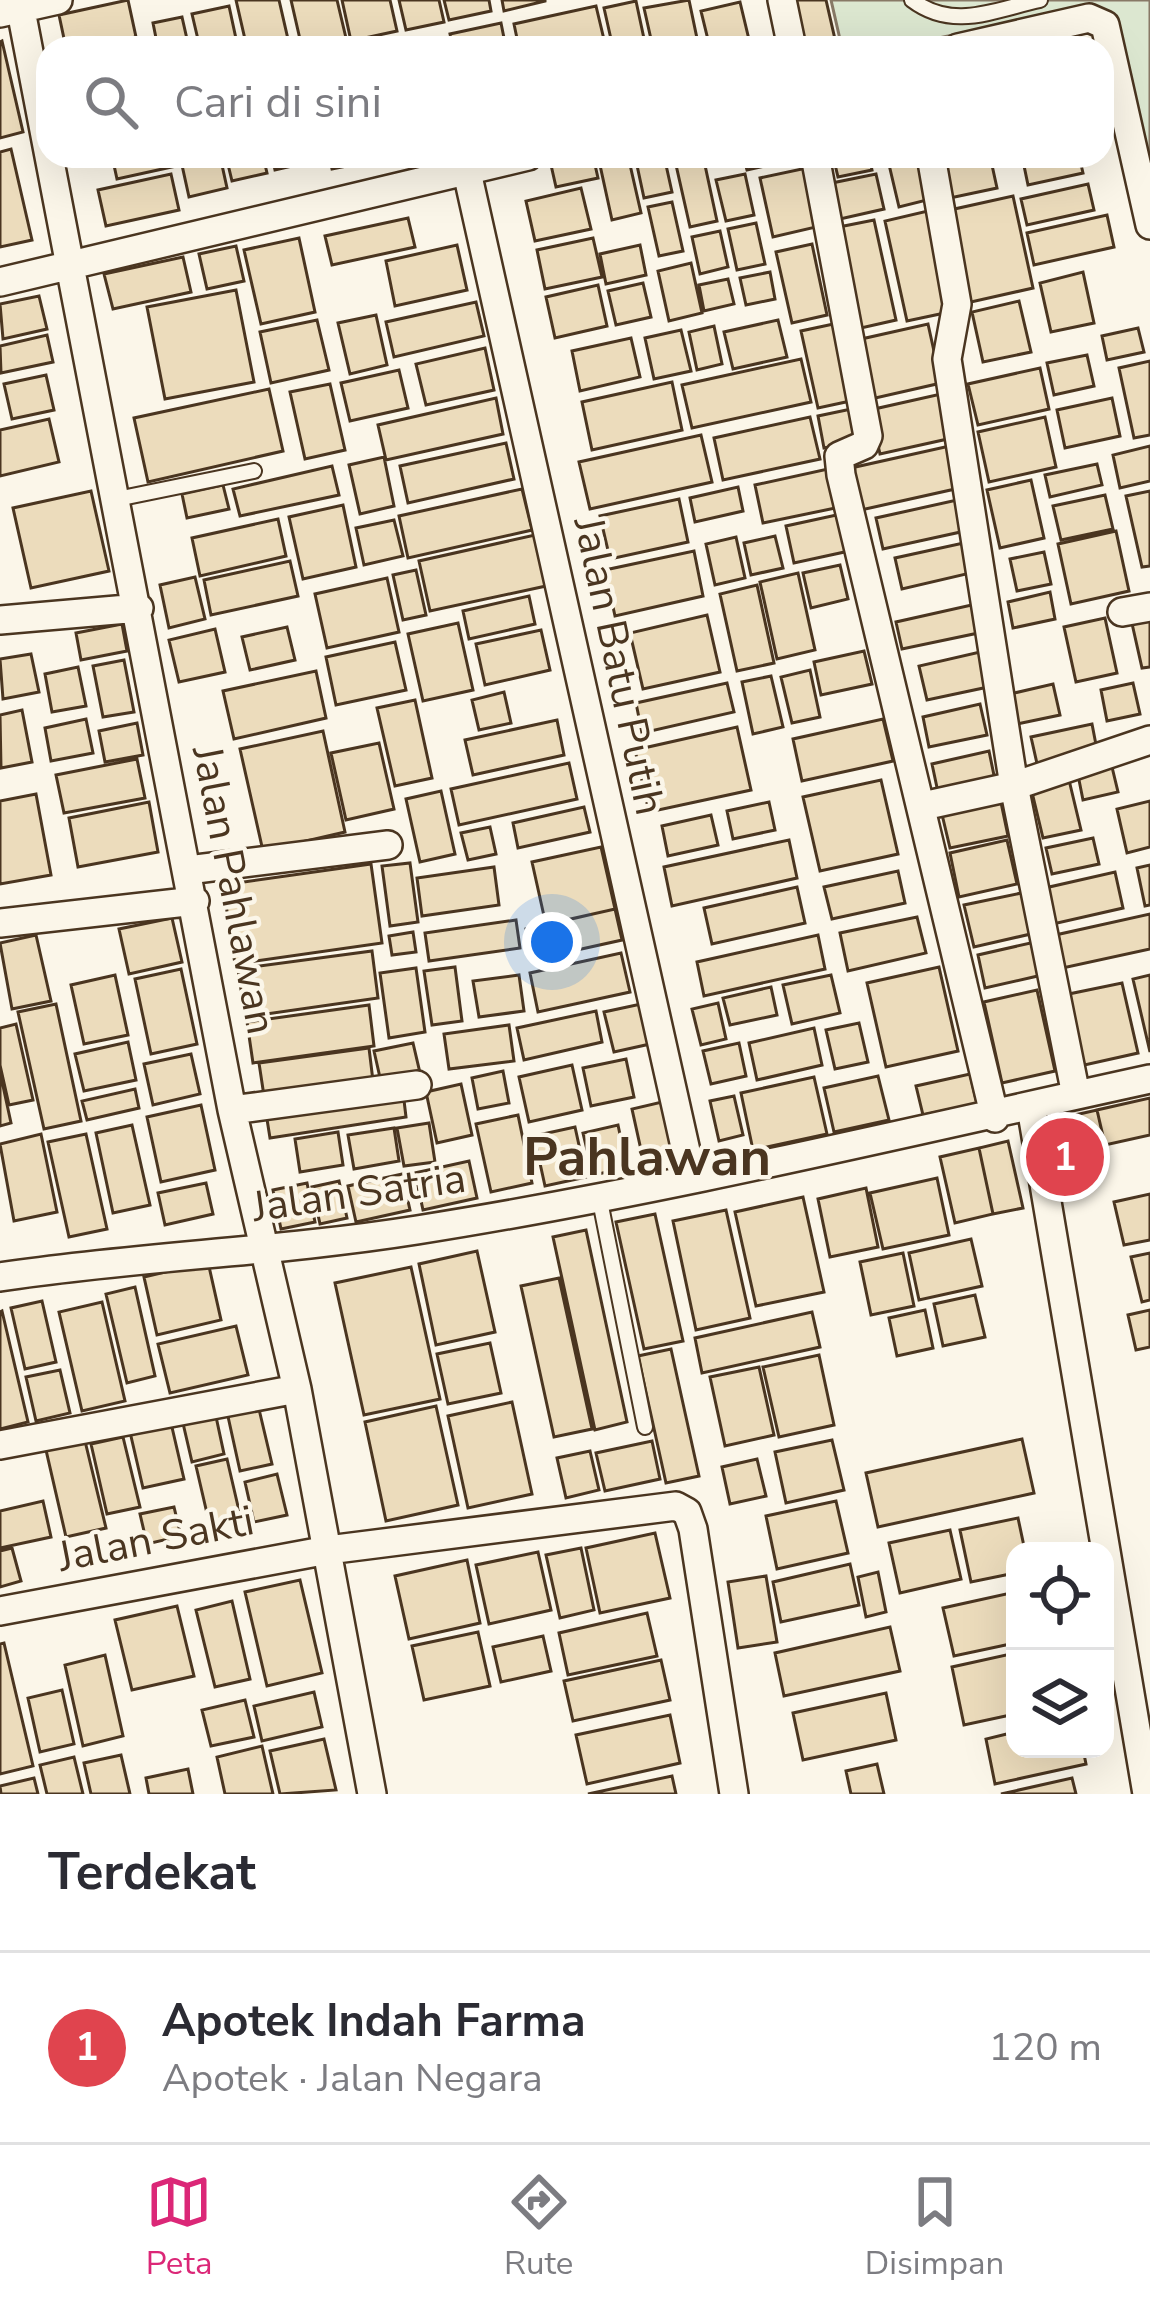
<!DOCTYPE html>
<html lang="id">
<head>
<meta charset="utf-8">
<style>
  :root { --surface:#fff; --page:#f2f2f3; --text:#2b2b33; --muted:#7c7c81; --line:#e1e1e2; --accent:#db2777 }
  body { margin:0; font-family:"Nunito Sans",sans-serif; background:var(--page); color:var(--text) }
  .controls { position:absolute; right:36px; bottom:36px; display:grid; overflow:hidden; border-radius:24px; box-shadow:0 12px 48px #0002 }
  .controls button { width:108px; height:108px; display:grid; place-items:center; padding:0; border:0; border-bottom:3px solid var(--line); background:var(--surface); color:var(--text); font:60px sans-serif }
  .you { position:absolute; left:552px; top:942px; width:42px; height:42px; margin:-30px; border:9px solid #fff; border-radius:50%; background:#1a73e8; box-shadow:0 0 0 18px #1a73e833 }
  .badge { display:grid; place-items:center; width:78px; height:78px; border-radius:50%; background:var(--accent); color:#fff; font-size:39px; font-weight:700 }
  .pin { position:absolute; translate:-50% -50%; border:6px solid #fff; box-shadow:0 3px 12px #0006 }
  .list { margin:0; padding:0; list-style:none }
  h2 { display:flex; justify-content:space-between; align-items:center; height:156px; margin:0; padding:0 48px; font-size:51px }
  h2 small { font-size:39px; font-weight:400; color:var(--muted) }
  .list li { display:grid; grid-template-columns:78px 1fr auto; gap:36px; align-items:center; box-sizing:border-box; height:192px; padding:0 48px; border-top:3px solid var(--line) }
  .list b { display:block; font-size:45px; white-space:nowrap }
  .list p { margin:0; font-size:39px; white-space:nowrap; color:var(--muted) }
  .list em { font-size:39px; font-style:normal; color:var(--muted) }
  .icon { flex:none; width:66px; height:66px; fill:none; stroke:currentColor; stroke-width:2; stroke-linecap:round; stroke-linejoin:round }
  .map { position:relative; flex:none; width:1150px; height:1794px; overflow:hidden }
  .search { position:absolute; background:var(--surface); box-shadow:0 12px 48px #0002; left:36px; right:36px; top:36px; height:132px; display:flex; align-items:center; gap:30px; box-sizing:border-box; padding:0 42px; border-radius:36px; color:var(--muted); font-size:45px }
  .sheet { height:348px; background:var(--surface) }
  nav { display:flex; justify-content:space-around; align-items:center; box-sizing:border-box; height:168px; border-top:3px solid var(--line); background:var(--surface); font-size:33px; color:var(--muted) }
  nav a { display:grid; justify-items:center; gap:6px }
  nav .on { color:var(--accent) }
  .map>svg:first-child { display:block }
</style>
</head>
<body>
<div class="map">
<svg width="1150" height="1794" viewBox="0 0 1150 1794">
  <rect width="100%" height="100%" fill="#fbf6e9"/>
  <path fill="#dce7d0" stroke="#887966" stroke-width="3" d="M831,0H1150V217L1138,219L1093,5L892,48H842Z"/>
  <path fill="#ecdcbc" stroke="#4a3520" stroke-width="3" d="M128,0L136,37L66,48L59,15Z
    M236,0H279L290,48H247Z
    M291,0H337L346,38L302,48Z
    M342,0H390L397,31L351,41Z
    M399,0H439L444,22L406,30Z
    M444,0H489L491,11L449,20Z
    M502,0H545V1L504,11Z
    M689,0L699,48H653L644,8Z
    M790,0H826L837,48H800Z
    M636,1L646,48H613L604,8Z
    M740,2L751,48H710L701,11Z
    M229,6L238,48H200L192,14Z
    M596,6L606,48H519L514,24Z
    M182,17L189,48H158L153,23Z
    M501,23L506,48H453L450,34Z
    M2,41L23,132L0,138V42Z
    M11,149L32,240L0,247V152Z
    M112,156H174L176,166L117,179Z
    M180,156H220L227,188L189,197Z
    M226,156H263L267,173L232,181Z
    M272,156H318L319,160L275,170Z
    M329,156H380L381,159L332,169Z
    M593,156L598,178L556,187L551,165Z
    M598,156H628L641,213L612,220Z
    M635,156H664L672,192L644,198Z
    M674,156H703L717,221L690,227Z
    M743,156H805V157L747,170Z
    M833,156H869L872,170L838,177Z
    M887,156H921L931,199L899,207Z
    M941,156H990L997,188L950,198Z
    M1022,156H1079L1083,173L1028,185Z
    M816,166L829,224L773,237L760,178Z
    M171,174L179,210L106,226L98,190Z
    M745,174L754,215L726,221L716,180Z
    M876,174L884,209L840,219L832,183Z
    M1088,184L1094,210L1027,225L1021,199Z
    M581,188L591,229L535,241L526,201Z
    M1013,196L1033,288L971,302L950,210Z
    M672,202L683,251L659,256L648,207Z
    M932,210L954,311L907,321L885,221Z
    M1107,215L1114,247L1034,265L1027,233Z
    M408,218L415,247L332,265L325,236Z
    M874,220L896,320L861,328L839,227Z
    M756,223L765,264L737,270L728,229Z
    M720,231L728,267L700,274L692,237Z
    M299,238L315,312L261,324L244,250Z
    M593,238L602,277L545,289L537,250Z
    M812,244L827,315L792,323L776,252Z
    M457,245L467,290L395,306L386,261Z
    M640,245L646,275L606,284L600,254Z
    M236,246L244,281L207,289L199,254Z
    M183,257L191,292L113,309L104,274Z
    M691,263L702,313L669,321L658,271Z
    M770,272L775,299L746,305L740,278Z
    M1083,272L1094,323L1051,332L1040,283Z
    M728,279L734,304L704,311L699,285Z
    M643,283L651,317L616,325L608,291Z
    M598,285L607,326L555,338L546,297Z
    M236,290L254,382L165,399L147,307Z
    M39,296L47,329L3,339L0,304Z
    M1019,301L1031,352L983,362L972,312Z
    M476,302L484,336L394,357L386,322Z
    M376,315L387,365L350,374L338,323Z
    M317,320L329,370L271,383L260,332Z
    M778,320L787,357L733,369L724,332Z
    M838,323L855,400L818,408L801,331Z
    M928,324L941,383L871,399L857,340Z
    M714,326L722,364L697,370L689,332Z
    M1138,328L1144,352L1107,360L1102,336Z
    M681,330L691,371L654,379L645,338Z
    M47,335L53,362L1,373L0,346Z
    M631,338L640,377L580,391L572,351Z
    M485,348L494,390L426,405L416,364Z
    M1087,355L1094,386L1054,395L1047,363Z
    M801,359L811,402L692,428L682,385Z
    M1150,361V435L1134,438L1119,368Z
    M1040,368L1049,409L978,425L968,384Z
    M399,370L408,408L350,421L341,383Z
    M46,375L54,410L12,419L4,384Z
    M672,382L682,430L592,450L582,402Z
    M330,384L345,450L305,459L290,392Z
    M269,389L283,451L148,482L134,418Z
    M941,394L952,438L880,454L870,410Z
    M496,398L503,434L386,460L378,425Z
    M1112,398L1120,436L1065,448L1057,410Z
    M856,408L863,440L824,448L818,416Z
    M810,417L820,459L723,480L714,438Z
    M1045,417L1056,467L989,482L978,432Z
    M49,419L59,462L0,476V430Z
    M701,435L712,482L590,509L579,462Z
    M506,443L514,479L408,503L400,466Z
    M954,445L964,487L861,510L851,468Z
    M1150,446V481L1120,488L1113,455Z
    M384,457L394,506L360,514L349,465Z
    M1097,464L1102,485L1050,497L1045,475Z
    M332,466L339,495L240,516L233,489Z
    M837,467L845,506L763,523L755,485Z
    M1031,480L1044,538L1000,548L987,490Z
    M223,485L229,509L187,518L182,494Z
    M738,487L743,511L695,522L690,498Z
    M522,489L532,530L408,558L399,516Z
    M91,491L109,571L31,588L13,508Z
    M1150,491V566L1142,567L1126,496Z
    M1105,495L1113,529L1061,540L1053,506Z
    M679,499L688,542L610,559L600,516Z
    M957,500L965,531L883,549L876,518Z
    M343,505L356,567L303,579L289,517Z
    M841,514L849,551L794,563L786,526Z
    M278,519L286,556L200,576L192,538Z
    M394,520L403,556L364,565L356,528Z
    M1116,531L1129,591L1071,604L1058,544Z
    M535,535L546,586L430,611L419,561Z
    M775,536L783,568L751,575L744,543Z
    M736,537L745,578L715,585L706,544Z
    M968,542L975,572L902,589L895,558Z
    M694,551L703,596L615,616L605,570Z
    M1044,552L1051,584L1017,591L1010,559Z
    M290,561L298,596L211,615L204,580Z
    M840,565L848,599L811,608L803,573Z
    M416,570L426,615L403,620L393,575Z
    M798,573L815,650L777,659L760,582Z
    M195,577L205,619L169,628L160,585Z
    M387,578L399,632L327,648L315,594Z
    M757,585L774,663L737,671L720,594Z
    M1050,592L1055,619L1013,628L1008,602Z
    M529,596L535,624L469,639L463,611Z
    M976,604L983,632L902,649L896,622Z
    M707,615L720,672L643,689L630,633Z
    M1150,615V667L1142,668L1131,619Z
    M1105,618L1117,673L1076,682L1064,627Z
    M458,623L473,690L423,701L408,634Z
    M122,624L127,651L81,660L76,633Z
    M287,627L295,660L250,670L242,637Z
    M215,629L225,672L179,682L169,640Z
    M541,630L550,670L485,685L476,644Z
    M395,642L406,690L336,705L326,657Z
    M864,651L872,684L821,695L814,662Z
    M980,652L988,687L927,700L919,666Z
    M31,654L39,692L3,699L0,659Z
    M124,660L134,712L103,717L93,666Z
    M78,667L86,706L52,712L45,674Z
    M810,670L820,717L792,723L781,677Z
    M316,671L326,718L234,739L223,691Z
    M771,676L783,727L753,734L742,682Z
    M727,683L734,712L642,733L636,703Z
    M1133,683L1140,714L1107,721L1101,690Z
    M1053,684L1060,715L1017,724L1010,694Z
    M504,692L511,723L479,730L472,700Z
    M415,700L432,778L395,786L377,708Z
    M980,704L987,735L929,747L923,717Z
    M22,710L32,762L1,768L0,715Z
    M86,719L93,753L51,761L45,728Z
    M883,719L893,761L802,781L793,739Z
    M557,720L564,755L473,775L465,740Z
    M137,723L143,755L105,762L99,731Z
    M1092,724L1098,755L1038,768L1031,737Z
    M737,727L751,790L649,812L635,750Z
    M323,731L345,832L263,851L240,749Z
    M379,743L394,809L346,820L331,753Z
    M989,751L996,785L939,797L932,764Z
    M137,759L145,798L64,813L56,775Z
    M569,763L577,799L459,825L451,789Z
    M1112,767L1118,792L1083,800L1078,775Z
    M881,780L898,854L820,871L803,797Z
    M1069,780L1081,830L1043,838L1031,788Z
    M441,791L455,854L420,862L406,799Z
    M999,793L1008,836L950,848L940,806Z
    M36,794L51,875L0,884V801Z
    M1150,801V847L1127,853L1117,809Z
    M149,802L158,852L78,867L69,818Z
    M769,802L775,830L733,839L727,811Z
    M584,807L590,832L518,848L513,823Z
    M711,815L718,845L668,856L662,826Z
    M490,827L496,854L468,860L461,833Z
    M1093,838L1099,864L1052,874L1046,848Z
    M789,840L797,878L672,906L664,867Z
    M1007,840L1017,884L959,897L950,853Z
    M601,847L615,909L546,925L532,862Z
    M410,863L418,922L390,926L382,866Z
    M371,864L382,943L235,964L223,885Z
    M1150,865V905L1145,906L1137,868Z
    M494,867L499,905L422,916L417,878Z
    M898,871L905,903L832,919L824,887Z
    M1115,872L1123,908L1053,924L1045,888Z
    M797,887L805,923L712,944L704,908Z
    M1026,892L1035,933L974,947L964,905Z
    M615,909L622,940L532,960L526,929Z
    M1150,914V949L1058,969L1051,936Z
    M917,917L926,953L848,971L840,933Z
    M172,918L182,962L129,974L119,929Z
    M516,920L520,948L429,961L425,933Z
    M413,932L416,952L392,955L389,936Z
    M36,935L51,1001L12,1009L0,943Z
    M818,935L825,969L704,996L697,962Z
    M1035,942L1042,975L985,988L978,955Z
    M372,951L378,998L245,1017L238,969Z
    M621,953L630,992L538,1012L530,973Z
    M455,967L462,1021L432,1025L424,971Z
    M939,967L958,1051L886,1067L867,983Z
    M416,968L425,1032L389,1038L380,973Z
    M181,969L197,1044L151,1054L135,979Z
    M115,975L128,1035L84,1044L71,985Z
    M519,975L524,1011L479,1017L473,981Z
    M831,975L840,1013L792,1024L783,985Z
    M1150,975V1052L1133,979Z
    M1122,983L1138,1053L1080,1066L1064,995Z
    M771,987L777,1015L730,1025L723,998Z
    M1037,990L1055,1071L1002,1083L984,1002Z
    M718,1003L726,1039L701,1045L692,1009Z
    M56,1004L81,1121L44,1129L18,1012Z
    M641,1004L650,1044L614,1052L604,1012Z
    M369,1005L374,1046L253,1063L247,1022Z
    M596,1011L602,1042L524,1060L517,1028Z
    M859,1023L868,1062L835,1069L826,1030Z
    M16,1024L33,1100L9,1105L0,1065V1028Z
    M509,1025L514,1061L449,1069L444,1034Z
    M814,1028L822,1065L757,1080L749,1043Z
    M128,1042L136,1080L84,1091L75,1054Z
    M413,1043L420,1073L381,1082L374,1051Z
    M739,1043L746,1076L711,1084L703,1051Z
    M369,1048L373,1081L264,1096L259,1063Z
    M191,1054L200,1094L153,1105L144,1064Z
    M626,1059L634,1097L591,1106L583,1068Z
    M572,1065L582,1110L529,1122L519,1077Z
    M503,1071L509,1103L478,1109L472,1078Z
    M0,1072L11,1123L0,1126Z
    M970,1074L977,1104L923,1115L916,1086Z
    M878,1076L889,1120L834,1132L824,1088Z
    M814,1077L827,1134L753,1150L741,1093Z
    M461,1084L472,1135L437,1143L426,1092Z
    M135,1089L139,1108L87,1120L82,1101Z
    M403,1092L406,1117L270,1138L266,1113Z
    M734,1096L743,1135L719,1141L710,1101Z
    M1150,1098V1135L1105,1145L1097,1110Z
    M662,1102L673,1152L643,1159L632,1109Z
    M201,1105L215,1170L161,1182L147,1117Z
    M1097,1110L1105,1145L1064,1155L1057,1119Z
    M518,1115L532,1183L491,1192L476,1124Z
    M429,1123L435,1162L404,1166L397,1128Z
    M132,1125L150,1205L113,1213L96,1133Z
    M618,1125L627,1168L593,1175L583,1133Z
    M575,1127L586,1177L545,1186L534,1136Z
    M394,1128L399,1161L354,1169L348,1135Z
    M338,1132L343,1165L300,1172L295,1139Z
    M41,1134L57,1212L14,1221L0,1144Z
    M86,1134L107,1229L69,1237L48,1142Z
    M1008,1141L1023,1208L993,1214L979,1148Z
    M979,1148L993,1214L955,1223L940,1157Z
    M469,1161L477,1198L423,1210L415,1173Z
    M402,1174L410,1210L356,1222L348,1186Z
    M937,1178L949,1235L883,1249L870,1193Z
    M339,1181L347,1218L320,1224L312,1187Z
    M206,1183L213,1214L165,1225L158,1193Z
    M307,1183L315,1222L281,1229L273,1190Z
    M866,1188L878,1247L830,1257L818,1199Z
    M1150,1194V1240L1124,1245L1114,1202Z
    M803,1197L824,1292L756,1306L735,1212Z
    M726,1210L750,1318L696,1330L673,1221Z
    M655,1214L683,1341L644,1349L616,1222Z
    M586,1230L627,1422L595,1430L553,1237Z
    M971,1239L982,1286L919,1300L909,1253Z
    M477,1251L495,1332L436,1345L419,1264Z
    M903,1253L914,1306L871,1315L860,1262Z
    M1150,1253V1300L1142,1302L1131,1257Z
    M208,1262L221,1320L157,1335L144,1277Z
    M411,1267L440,1399L364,1415L335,1283Z
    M559,1278L592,1429L554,1437L521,1286Z
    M135,1287L155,1376L127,1383L106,1294Z
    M975,1295L985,1337L943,1346L934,1304Z
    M42,1301L56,1362L25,1369L11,1308Z
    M102,1302L125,1401L82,1411L59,1312Z
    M925,1310L933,1348L897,1356L889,1318Z
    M1150,1310V1347L1136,1350L1128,1315Z
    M2,1311L28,1422L0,1429V1312Z
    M812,1312L820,1347L702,1373L695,1338Z
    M236,1326L248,1375L170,1393L158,1344Z
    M490,1343L501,1393L448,1404L437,1354Z
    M671,1349L699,1476L666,1483L638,1356Z
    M819,1355L834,1425L779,1437L763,1367Z
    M759,1367L774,1435L725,1446L710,1377Z
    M60,1370L70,1413L36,1421L26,1377Z
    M512,1402L532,1494L468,1508L448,1416Z
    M258,1405L272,1464L240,1471L227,1412Z
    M436,1406L458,1505L386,1521L365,1422Z
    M215,1412L224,1454L192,1462L182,1419Z
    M171,1423L184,1479L143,1488L130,1432Z
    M123,1437L140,1507L107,1514L91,1444Z
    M1022,1439L1034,1493L878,1527L866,1473Z
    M832,1440L844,1490L786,1503L775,1452Z
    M85,1441L106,1528L66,1537L46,1450Z
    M652,1441L660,1479L605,1491L596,1453Z
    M590,1451L599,1490L566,1498L557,1458Z
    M227,1459L240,1515L209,1522L196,1466Z
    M757,1459L766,1496L730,1504L722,1467Z
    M277,1474L287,1515L254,1522L245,1482Z
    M43,1501L51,1537L0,1548V1511Z
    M836,1501L848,1553L777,1569L766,1516Z
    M174,1507L181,1536L147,1544L140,1514Z
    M1018,1518L1025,1551H1015V1573L971,1582L960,1530Z
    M950,1530L961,1579L900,1593L889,1543Z
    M655,1533L670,1598L600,1613L586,1548Z
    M12,1548L21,1581L0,1587V1551Z
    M581,1548L594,1610L560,1618L546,1555Z
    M538,1552L551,1610L489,1624L476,1565Z
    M467,1560L480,1623L409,1639L395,1576Z
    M850,1564L859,1605L781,1622L773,1582Z
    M878,1572L886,1612L866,1617L858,1577Z
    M766,1576L777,1642L738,1648L728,1582Z
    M300,1580L322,1673L267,1686L245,1592Z
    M1015,1592V1643L954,1656L943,1608Z
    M232,1601L250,1679L215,1687L196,1610Z
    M177,1606L194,1676L132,1690L115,1620Z
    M647,1613L657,1656L568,1675L559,1633Z
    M890,1627L900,1671L784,1696L775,1653Z
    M478,1632L490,1686L424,1700L412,1646Z
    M543,1636L551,1671L501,1682L493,1647Z
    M4,1643L33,1766L0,1774V1644Z
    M1015,1653V1714L964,1725L952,1667Z
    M105,1655L123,1736L83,1746L65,1665Z
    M661,1660L670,1700L573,1721L564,1681Z
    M62,1690L74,1744L40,1752L28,1698Z
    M314,1692L322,1727L262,1741L254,1706Z
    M886,1693L896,1740L803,1760L793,1713Z
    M245,1700L254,1737L211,1746L202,1710Z
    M670,1715L680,1763L587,1784L576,1735Z
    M1015,1732V1749H1083L1086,1764L995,1784L986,1739Z
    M324,1739L336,1790L280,1794L270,1751Z
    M262,1746L273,1794H225L217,1757Z
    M121,1755L130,1794H91L84,1763Z
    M74,1757L83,1794H47L40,1765Z
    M877,1764L884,1794H851L846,1771Z
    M188,1769L193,1794H149L146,1778Z
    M672,1776L676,1794H588Z
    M34,1778L38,1794H1L0,1786Z
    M1072,1778L1076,1794H1001Z"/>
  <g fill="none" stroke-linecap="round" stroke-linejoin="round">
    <defs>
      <path id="service" d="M912,0C953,31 994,10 1040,0
        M117,499L254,471
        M599,1196L645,1427"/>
      <path id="minor" d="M19,0L232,1110L297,1389L372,1794
        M782,0L792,48
        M0,13L58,0
        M958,48L1089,18L1105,25L1150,225
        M815,156L868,436L864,445L839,456L841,475L995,1118
        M931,156L957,304L947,359L1014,786L1076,1095
        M467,172L692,1178
        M0,282L528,156
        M1122,612L1150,607
        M0,620L139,608
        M923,806L1014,786L1150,740
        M188,870L388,845
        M0,923L195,901
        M1031,1107L1147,1794
        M232,1110L417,1085
        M0,1277C139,1256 278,1252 417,1230C664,1191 907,1132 1150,1079
        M0,1445L297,1389
        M0,1611L328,1550L676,1506L687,1512L693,1529L734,1794"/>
    </defs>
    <use href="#service" stroke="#4a3520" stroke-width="18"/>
    <use href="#minor" stroke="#4a3520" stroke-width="32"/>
    <use href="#service" stroke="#fbf6e9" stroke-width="14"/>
    <use href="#minor" stroke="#fbf6e9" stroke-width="27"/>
  </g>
  <g text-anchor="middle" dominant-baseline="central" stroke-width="9" stroke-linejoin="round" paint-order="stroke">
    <g font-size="42" fill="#4a3520" stroke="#fbf6e9">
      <text transform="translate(619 666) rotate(78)">Jalan Batu Putih</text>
      <text transform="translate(234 890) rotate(79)">Jalan Pahlawan</text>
      <text transform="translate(359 1193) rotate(-8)">Jalan Satria</text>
      <text transform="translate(156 1539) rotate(-11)">Jalan Sakti</text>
    </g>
    <g font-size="54" font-weight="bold" fill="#4a3520" stroke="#fbf6e9">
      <text x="647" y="1157">Pahlawan</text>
    </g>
  </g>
</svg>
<div class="controls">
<button><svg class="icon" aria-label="locate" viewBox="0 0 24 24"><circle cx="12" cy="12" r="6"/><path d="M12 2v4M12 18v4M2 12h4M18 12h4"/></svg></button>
<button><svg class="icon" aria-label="layers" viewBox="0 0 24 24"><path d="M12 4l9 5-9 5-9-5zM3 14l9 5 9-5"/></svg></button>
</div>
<div class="you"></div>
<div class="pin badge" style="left:1065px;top:1157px;background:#e0444e">1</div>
<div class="search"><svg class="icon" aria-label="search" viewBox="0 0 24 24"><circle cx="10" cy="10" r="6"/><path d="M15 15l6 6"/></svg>Cari di sini</div>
</div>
<section class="sheet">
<h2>Terdekat<small></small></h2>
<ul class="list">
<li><span class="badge" style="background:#e0444e">1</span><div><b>Apotek Indah Farma</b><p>Apotek · Jalan Negara</p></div><em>120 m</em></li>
</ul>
</section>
<nav>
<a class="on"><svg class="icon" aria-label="map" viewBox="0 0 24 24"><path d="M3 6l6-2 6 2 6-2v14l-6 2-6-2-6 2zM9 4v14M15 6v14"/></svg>Peta</a>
<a><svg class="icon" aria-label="directions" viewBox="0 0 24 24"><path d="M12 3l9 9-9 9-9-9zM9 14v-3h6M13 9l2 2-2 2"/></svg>Rute</a>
<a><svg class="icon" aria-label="saved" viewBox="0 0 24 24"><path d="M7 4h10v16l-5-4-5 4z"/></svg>Disimpan</a>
</nav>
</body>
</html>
